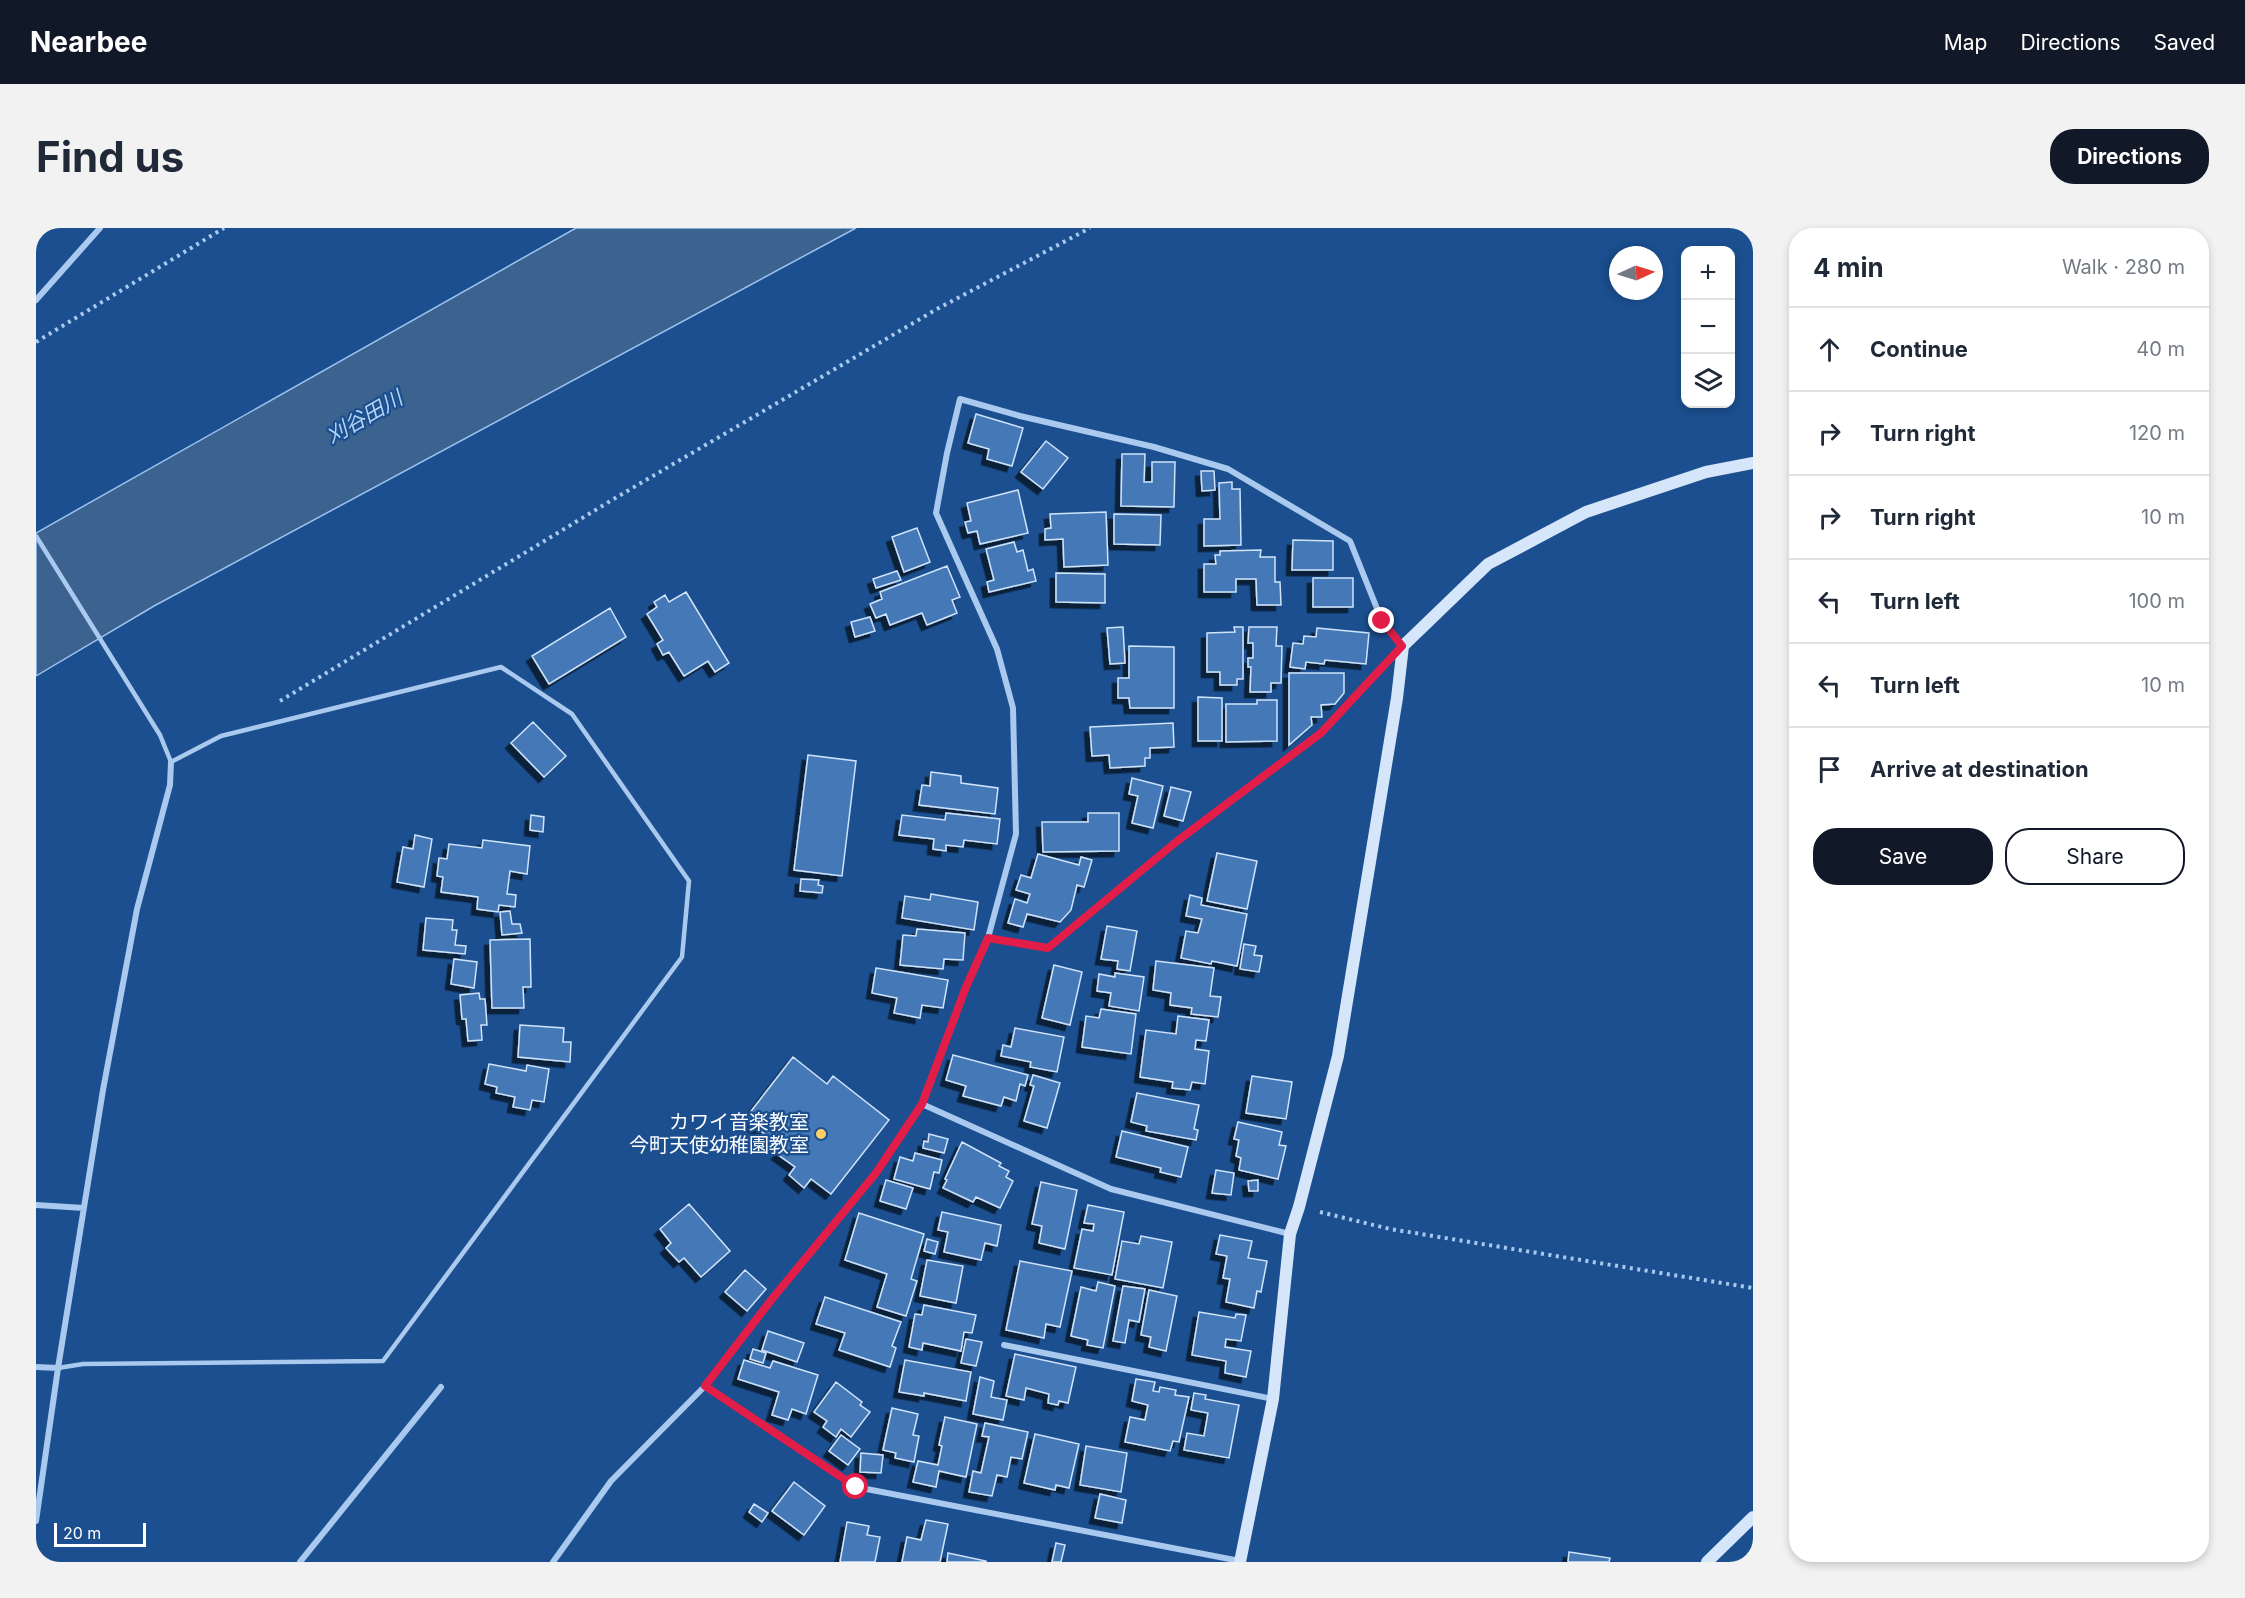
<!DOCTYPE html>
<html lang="en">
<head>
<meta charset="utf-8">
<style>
  :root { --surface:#fff; --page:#f2f2f3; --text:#1f2937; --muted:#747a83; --line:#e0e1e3; --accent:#111827 }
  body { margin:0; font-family:Inter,"Noto Sans JP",sans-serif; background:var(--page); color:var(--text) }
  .controls { position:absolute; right:18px; top:18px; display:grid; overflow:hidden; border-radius:12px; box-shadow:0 3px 9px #0003 }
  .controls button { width:54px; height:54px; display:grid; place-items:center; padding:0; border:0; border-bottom:2px solid var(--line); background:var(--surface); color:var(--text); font:30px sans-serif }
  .compass { position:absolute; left:1573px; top:18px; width:54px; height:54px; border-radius:50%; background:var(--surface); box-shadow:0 3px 9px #0003; rotate:86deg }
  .scale { position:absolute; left:18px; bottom:15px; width:92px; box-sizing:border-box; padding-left:6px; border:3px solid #fff; border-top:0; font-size:16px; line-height:21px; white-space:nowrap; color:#fff; -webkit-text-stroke:4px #1b4f8f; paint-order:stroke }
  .stop { position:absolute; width:18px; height:18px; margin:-14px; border:4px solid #e11d48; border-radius:50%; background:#fff }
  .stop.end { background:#e11d48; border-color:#fff; box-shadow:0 2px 6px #0008 }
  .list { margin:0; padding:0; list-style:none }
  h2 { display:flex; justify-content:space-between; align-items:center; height:78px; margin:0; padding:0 24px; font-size:26px }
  h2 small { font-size:20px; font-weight:400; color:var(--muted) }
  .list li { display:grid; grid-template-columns:39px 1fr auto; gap:18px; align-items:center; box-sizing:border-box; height:84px; padding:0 24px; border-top:2px solid var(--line) }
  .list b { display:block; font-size:22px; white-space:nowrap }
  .list em { font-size:20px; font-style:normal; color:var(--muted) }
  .actions { display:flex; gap:12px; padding:18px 24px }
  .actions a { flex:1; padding:14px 0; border:2px solid var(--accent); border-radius:24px; text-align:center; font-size:21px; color:var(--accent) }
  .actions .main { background:var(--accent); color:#fff }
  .icon { flex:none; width:33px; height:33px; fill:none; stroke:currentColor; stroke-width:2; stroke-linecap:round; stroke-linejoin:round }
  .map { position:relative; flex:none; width:1717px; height:1334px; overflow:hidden; border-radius:24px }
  header { display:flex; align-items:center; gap:36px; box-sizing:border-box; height:84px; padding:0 30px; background:var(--accent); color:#fff }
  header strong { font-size:28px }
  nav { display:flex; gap:33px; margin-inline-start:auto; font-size:21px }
  .intro { display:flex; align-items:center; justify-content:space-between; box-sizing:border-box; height:144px; padding:0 36px }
  h1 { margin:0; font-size:42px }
  .button { padding:15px 27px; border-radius:24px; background:var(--accent); color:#fff; font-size:21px; font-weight:700 }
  main { display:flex; gap:36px; padding:0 36px }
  aside { flex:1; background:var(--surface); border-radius:24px; box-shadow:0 3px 9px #0003 }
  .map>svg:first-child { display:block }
</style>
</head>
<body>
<header>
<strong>Nearbee</strong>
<nav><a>Map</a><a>Directions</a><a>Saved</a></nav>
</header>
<div class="intro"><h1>Find us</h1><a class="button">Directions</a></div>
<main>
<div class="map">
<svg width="1717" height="1334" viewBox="0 0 1717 1334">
  <defs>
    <filter id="shadow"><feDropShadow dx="-5.5" dy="5.5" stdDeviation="0" flood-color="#0009"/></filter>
  </defs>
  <rect width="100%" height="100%" fill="#1b4f8f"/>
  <path fill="#3c6290" stroke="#9cc4f0" stroke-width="1.5" d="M540,0H820L118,378L0,448V305Z"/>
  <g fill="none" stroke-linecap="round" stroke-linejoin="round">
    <path stroke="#9cc4f0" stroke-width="9" d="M1710,1334L1717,1327"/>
  </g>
  <path fill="#4478b7" stroke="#cfe3fa" stroke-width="1.5" filter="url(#shadow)" d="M940,186L987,200L976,238L951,231L953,221L932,215Z
    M1010,213L1032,230L1007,261L985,244Z
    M1086,226H1109L1108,254H1116V234H1139L1138,279L1085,278Z
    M1165,243H1178L1179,262L1166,263Z
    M1196,254V261H1204L1205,317L1168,318V291H1184L1183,255Z
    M982,262L992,305L944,316L941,303L932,305L929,294L935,293L931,275Z
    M1070,284L1072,337L1028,339L1027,311L1009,312V301L1015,300L1014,286Z
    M1078,286L1125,287L1124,317L1078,316Z
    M881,300L894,334L868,344L856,309Z
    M1257,312L1297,313V342H1256Z
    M978,314L981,324L987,322L992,343L997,341L1000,353L953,364L951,354L958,352L950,321Z
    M1225,322L1224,329H1239V354H1244L1245,377H1221L1220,351H1200V364H1168V336H1180L1179,327H1184V323Z
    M911,338L924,369L916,372L921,385L891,397L886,385L854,397L850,386L840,390L834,376L846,371L844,364Z
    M861,343L865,352L840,360L837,351Z
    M1020,345L1069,346V375L1020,374Z
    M1277,350H1317V379H1277Z
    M650,364L693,435L679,444L672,433L648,448L633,424L627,427L621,416L627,412L611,386L621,379L618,374L629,367L633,374Z
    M574,380L590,409L513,456L496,428Z
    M834,389L839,403L819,409L815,394Z
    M1087,399L1089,435L1074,436L1071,400Z
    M1198,399H1207V451H1201V457H1184V444H1171V405L1199,404Z
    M1213,399H1241L1240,418H1246L1245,455H1235V464H1214L1215,439H1212V430H1217V415H1212Z
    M1281,400L1333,405L1330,436L1289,432L1288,436L1270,434L1269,441L1254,439L1257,415L1267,416L1268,408L1280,409Z
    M1093,418L1138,419V480H1094L1093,470H1082V450H1093Z
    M1253,445H1308V465L1299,476L1285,477L1286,489H1275L1276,497L1253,517Z
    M1162,469L1186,470V513H1162Z
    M1221,472H1241V513L1190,514V476H1221Z
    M497,494L530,528L508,549L475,515Z
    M1137,495L1138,519L1114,520V530H1109V538L1074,540L1073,527L1056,528L1054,499Z
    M772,527L820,533L806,648L758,642Z
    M895,544L925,548V555L962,560L959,586L883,577L886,557L894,558Z
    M1096,550L1127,558L1117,600L1096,595L1102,568L1093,566Z
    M1135,559L1155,564L1147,593L1128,588Z
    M910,585L964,591L961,616L928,612L927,619L910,617V623L897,621L898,611L863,607L866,587L909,592Z
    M1052,585H1083V623L1007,624L1006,594H1052Z
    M495,587L508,589L507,604L494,602Z
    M379,607L396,611L388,659L361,654L367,619L377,621Z
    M447,612L494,618L491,646L474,643L471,666L480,667L479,679L463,677L462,684L441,681L442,669L405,664L407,649L401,648L403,630L411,631L413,616L446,620Z
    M1181,625L1221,633L1211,681L1171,673Z
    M1002,626L1043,637L1045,629L1056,632L1048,659L1041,657L1035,682L1024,694L991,686L987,699L972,695L979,671L991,675L994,666L980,662L985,647L995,650Z
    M765,651L783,652L782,657L787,658L786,665L764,663Z
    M895,666L942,674L938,702L866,690L869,668L894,672Z
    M1154,667L1166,670L1165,677L1211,686L1201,738L1176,733L1175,736L1145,730L1150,703L1162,705L1166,691L1150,688Z
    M474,683L476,696H484L486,705L466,707L464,684Z
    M390,690L417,692L416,702H421L419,717L430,718L429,726L387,722Z
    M1071,698L1101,703L1094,743L1081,741L1082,733L1065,731Z
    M881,701L929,705L927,732L908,731L907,741L864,737L867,707L880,708Z
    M494,711L495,759H487L488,780H456L454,712Z
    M1208,716L1220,718L1218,727L1226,728L1223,744L1204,741Z
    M418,731L441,734L438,760L415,756Z
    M1120,733L1178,740L1174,768L1185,769L1182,789L1155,786L1156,780L1134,777L1135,765L1117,762Z
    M1018,737L1046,744L1034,797L1006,790Z
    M840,740L912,752L907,780L886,777L884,790L858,785L861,770L836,765Z
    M1079,745L1108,749L1103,783L1073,778L1075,765L1061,763L1063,746L1079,749Z
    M443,765L444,771H449L451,797H445L446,812L432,813L430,791H426L424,767Z
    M1065,781L1100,786L1095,826L1046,819L1050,788L1063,790Z
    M1142,788L1173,792L1170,813L1160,812L1159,821L1173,823L1169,856L1156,854L1154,862L1136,860L1137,854L1104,849L1110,802L1140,806Z
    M484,797L528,800L527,814H535L534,834L482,829Z
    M979,800L1028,809L1021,844L994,839L995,834L965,828L967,817L975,819Z
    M917,827L992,847L989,858L984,856L980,873L968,869L965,878L927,868L930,858L910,852Z
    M757,829L791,856L797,848L853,892L795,966L775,951L768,960L753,947L759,939L741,926L746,920L709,891Z
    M453,836L490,843L491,837L513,841L508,874L496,872L494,882L477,879L479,869L460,865L461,859L449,856Z
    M997,847L1024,855L1011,900L988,893L998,858L994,857Z
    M1216,848L1256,854L1250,891L1210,885Z
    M1101,865L1163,877L1158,901L1162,902L1160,912L1110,903L1111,898L1095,894Z
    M1202,894L1246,904L1243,917L1250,918L1242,951L1203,942L1205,930L1200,928L1203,912L1198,911Z
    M1086,903L1152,919L1145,949L1124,944L1125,940L1080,929Z
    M893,906L912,911L908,925L887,920L888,913L892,914Z
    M926,914L965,935L963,938L973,943L970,949L977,953L964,980L940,969L937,974L907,960L911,952L909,951Z
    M879,925L906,932L903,945L898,944L894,961L858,951L864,929L877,933Z
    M1180,942L1198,945L1195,967L1176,965Z
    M850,952L877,960L870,981L844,973Z
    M1222,952V963H1213L1212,953Z
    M1005,954L1041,962L1029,1021L1003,1015L1006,998L996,996Z
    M653,976L694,1023L665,1049L648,1030L643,1034L630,1020L635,1015L624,1001Z
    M1052,977L1088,984L1076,1047L1038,1040L1046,1001L1057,1003L1058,996L1048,995Z
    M906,984L965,997L961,1018L949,1015L945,1032L908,1024L912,1004L902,1002Z
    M823,985L888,1006L875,1051L881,1053L870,1088L841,1079L851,1046L809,1032Z
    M1184,1007L1216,1013L1212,1030L1231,1033L1225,1064L1221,1063L1218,1080L1190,1074L1194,1051L1187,1050L1191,1028L1180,1026Z
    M1105,1008L1136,1014L1127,1060L1079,1051L1086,1013L1103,1016Z
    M891,1011L902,1014L899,1026L888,1023Z
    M891,1032L927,1038L920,1075L884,1068Z
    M984,1033L1036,1043L1024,1099L1010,1096L1008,1110L970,1102Z
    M709,1042L730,1061L711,1083L689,1064Z
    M1062,1054L1079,1058L1067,1120L1051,1117L1052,1112L1035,1108L1045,1059L1060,1063Z
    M1087,1058L1109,1061L1103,1094L1093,1092L1089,1115L1077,1113Z
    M1113,1062L1141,1068L1130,1123L1113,1119L1115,1109L1105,1107Z
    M789,1069L865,1094L856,1118L860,1120L854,1139L803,1122L809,1105L780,1096Z
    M888,1077L940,1087L936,1105L928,1104L925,1123L887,1115L886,1122L873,1119L879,1086L886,1087Z
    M1163,1084L1199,1090L1200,1086L1210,1087L1205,1113L1190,1111L1189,1119L1215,1123L1210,1149L1189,1145L1190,1133L1156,1127Z
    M732,1103L768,1115L761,1134L726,1122Z
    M930,1111L946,1114L940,1138L925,1135Z
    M717,1121L730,1125L727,1135L714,1131Z
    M979,1126L1040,1139L1032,1175L1023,1173L1022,1177L1012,1175L1013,1166L990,1160L988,1172L970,1168Z
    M708,1132L734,1140L737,1133L782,1147L770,1186L756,1181L752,1192L736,1187L743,1164L702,1151Z
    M869,1132L935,1144L930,1173L888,1165V1168L863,1164Z
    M944,1149L958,1153L955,1169L971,1172L967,1192L937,1186Z
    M1100,1151L1119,1154L1117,1163L1123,1164L1124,1159L1140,1162L1139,1167L1153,1169L1143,1214L1137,1213L1134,1223L1089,1214L1094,1189L1109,1192L1112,1177L1096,1173Z
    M800,1154L826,1174L824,1177L834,1184L815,1209L805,1201L800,1209L787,1199L791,1193L778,1184Z
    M1158,1165L1170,1167L1169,1171L1203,1177L1193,1230L1148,1222L1151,1205L1168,1208L1172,1185L1155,1182Z
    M856,1180L882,1186L877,1207L883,1208L878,1234L859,1230L860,1225L847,1222Z
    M909,1189L941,1196L930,1249L903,1243L900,1259L877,1254L882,1233L902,1237L906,1218L903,1217Z
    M949,1195L992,1204L986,1231L975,1229L971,1249L961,1247L956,1268L933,1264L937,1243L945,1245L953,1209L946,1208Z
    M999,1206L1043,1216L1033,1260L1020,1257L1019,1262L988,1255Z
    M805,1207L824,1221L812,1237L793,1223Z
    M1050,1218L1091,1225L1085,1264L1044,1257Z
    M825,1225L847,1227L845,1245L824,1244Z
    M758,1254L789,1278L768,1307L736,1283Z
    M1064,1266L1090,1272L1086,1295L1059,1290Z
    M718,1276L732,1285L726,1294L713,1284Z
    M890,1292L912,1296L904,1334H866L871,1309L885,1312Z
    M811,1294L833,1298L831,1307L844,1309L839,1334H804Z
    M1020,1315L1029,1317L1025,1334H1016Z
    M1533,1324L1574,1330L1573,1334H1532Z
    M912,1325L950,1333V1334H911Z"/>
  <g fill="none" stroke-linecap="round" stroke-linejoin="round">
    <path stroke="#a9c9ee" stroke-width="4" stroke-dasharray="3 4.5" stroke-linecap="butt" d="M0,114L188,0
      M244,473L576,272L901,81L1054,0
      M1284,984L1354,1001L1717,1060"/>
    <path stroke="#a9c9ee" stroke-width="4.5" d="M0,308L124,507L135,534L185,508L465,439L536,486L653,653L646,729L347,1133L47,1136L22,1140"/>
    <path stroke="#a9c9ee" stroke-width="6" d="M0,72L64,0
      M886,876L1075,961L1254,1006
      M0,977L48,980
      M968,1117L1237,1171
      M0,1139L22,1140
      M669,1158L820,1259L1204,1333
      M0,1293L22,1140L67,862L101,681L134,557L135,534
      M264,1334L405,1159
      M517,1334L575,1253L669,1158L736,1071L840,945L886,876L930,759L952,710L980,606L977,480L961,421L900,285L911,225L924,171L984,188L1118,219L1192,241L1314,313L1346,393L1367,418L1285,505L1140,614L1012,720L952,710"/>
    <path stroke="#d6e6fa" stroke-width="12" d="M1204,1334L1237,1171L1254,1006L1263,979L1302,828L1361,470L1367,418L1452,336L1550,284L1670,244L1717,235
      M1671,1334L1717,1289"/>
  </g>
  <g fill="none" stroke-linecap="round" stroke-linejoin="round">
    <path stroke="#e11d48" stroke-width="8" d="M820,1259L669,1158L736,1071L840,945L886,876L930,759L952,710L1012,720L1140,614L1285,505L1366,418L1346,393"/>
  </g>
  <circle fill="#ffd166" stroke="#1b4f8f" stroke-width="2" cx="785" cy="906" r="6"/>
  <g text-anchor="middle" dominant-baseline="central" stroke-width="4.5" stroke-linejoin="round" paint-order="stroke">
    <g font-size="20" fill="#fff" stroke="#1b4f8f" text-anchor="end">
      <text x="773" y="894">カワイ音楽教室<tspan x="773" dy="23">今町天使幼稚園教室</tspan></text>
    </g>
    <g font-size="21" font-style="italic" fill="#b5d3f5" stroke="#1b4f8f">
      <text transform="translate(328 189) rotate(-30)">刈谷田川</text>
    </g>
  </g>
</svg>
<div class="controls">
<button>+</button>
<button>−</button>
<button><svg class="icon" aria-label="layers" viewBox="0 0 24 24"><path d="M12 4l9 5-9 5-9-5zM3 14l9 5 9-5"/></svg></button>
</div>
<svg class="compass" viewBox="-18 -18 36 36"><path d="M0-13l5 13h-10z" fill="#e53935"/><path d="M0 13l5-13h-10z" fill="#747a83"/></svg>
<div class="scale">20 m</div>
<div class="stop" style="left:820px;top:1259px"></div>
<div class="stop end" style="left:1346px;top:393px"></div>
</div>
<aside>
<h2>4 min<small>Walk · 280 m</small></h2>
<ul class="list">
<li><svg class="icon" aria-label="ahead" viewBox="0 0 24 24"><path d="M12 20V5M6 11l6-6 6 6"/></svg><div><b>Continue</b></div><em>40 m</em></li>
<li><svg class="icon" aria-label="right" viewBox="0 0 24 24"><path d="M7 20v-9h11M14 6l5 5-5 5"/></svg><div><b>Turn right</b></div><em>120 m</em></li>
<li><svg class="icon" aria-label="right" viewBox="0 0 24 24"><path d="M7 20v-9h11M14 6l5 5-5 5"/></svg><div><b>Turn right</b></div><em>10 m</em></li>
<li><svg class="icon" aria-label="left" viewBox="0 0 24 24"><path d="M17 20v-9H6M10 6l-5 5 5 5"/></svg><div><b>Turn left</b></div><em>100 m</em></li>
<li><svg class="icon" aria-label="left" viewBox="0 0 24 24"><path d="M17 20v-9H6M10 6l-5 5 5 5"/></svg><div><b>Turn left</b></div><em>10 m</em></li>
<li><svg class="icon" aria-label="arrive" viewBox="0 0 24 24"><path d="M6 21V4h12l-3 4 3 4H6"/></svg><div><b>Arrive at destination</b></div></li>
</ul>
<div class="actions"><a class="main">Save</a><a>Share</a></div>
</aside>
</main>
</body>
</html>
